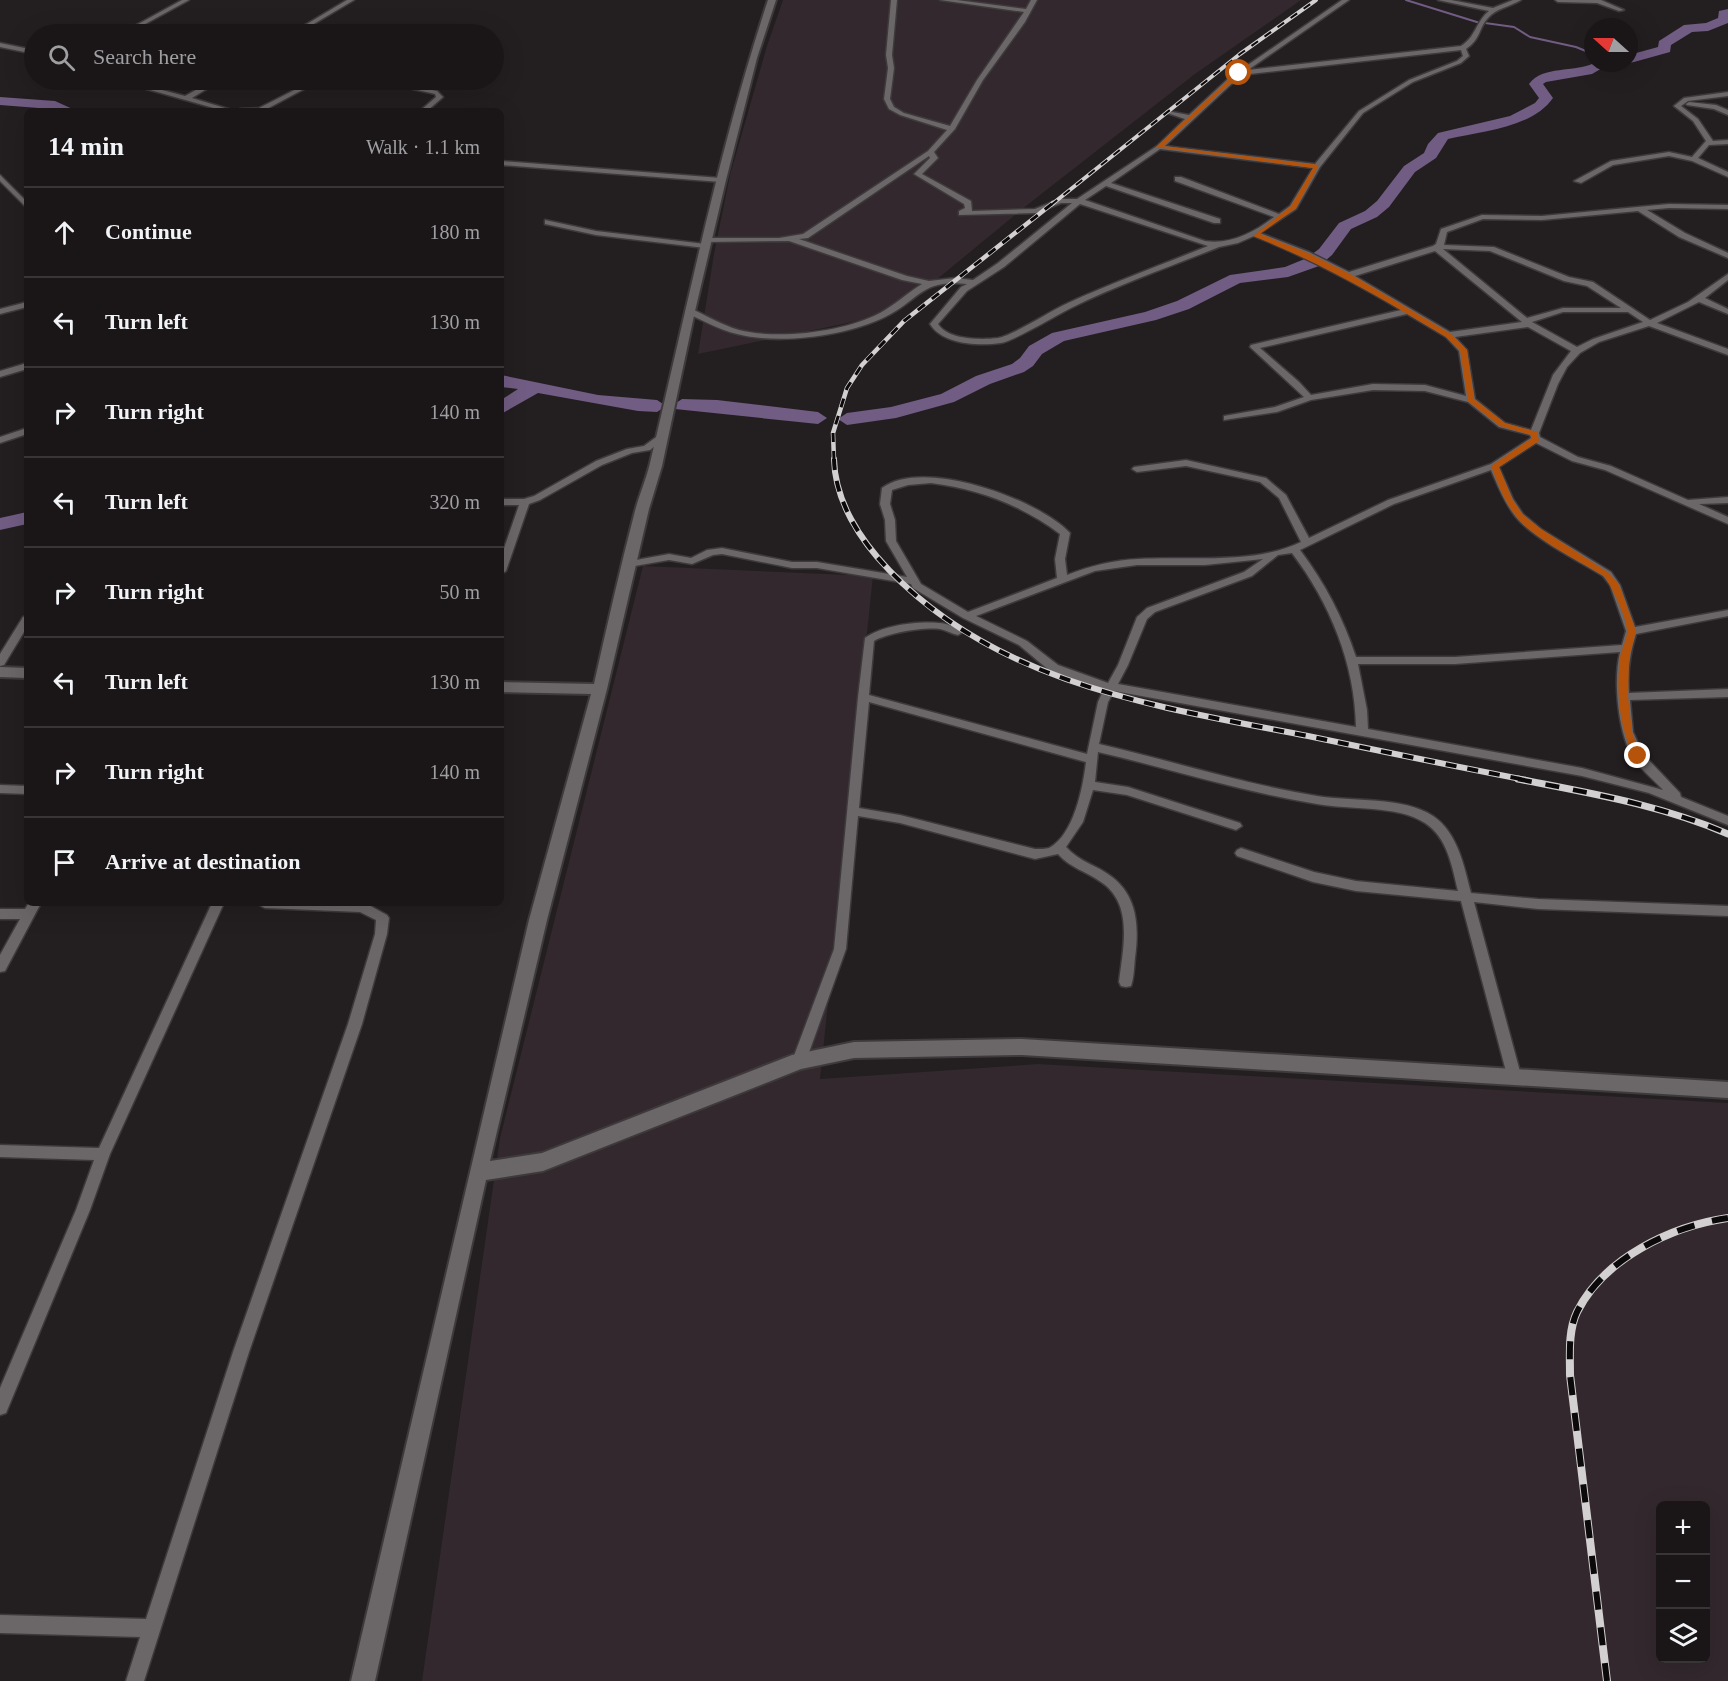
<!DOCTYPE html>
<html lang="en">
<head>
<meta charset="utf-8">
<style>
  :root { --surface:#1a1618; --page:#272325; --text:#f1f3f6; --muted:#9f9fa2; --line:#383537 }
  body { margin:0; font-family:"Times New Roman",serif; background:var(--page); color:var(--text) }
  .controls { position:absolute; right:18px; bottom:18px; display:grid; overflow:hidden; border-radius:9px; box-shadow:0 6px 24px #0002 }
  .controls button { width:54px; height:54px; display:grid; place-items:center; padding:0; border:0; border-bottom:2px solid var(--line); background:var(--surface); color:var(--text); font:30px sans-serif }
  .compass { position:absolute; left:1584px; top:18px; width:54px; height:54px; border-radius:50%; background:var(--surface); box-shadow:0 6px 24px #0002; rotate:291deg }
  .stop { position:absolute; width:18px; height:18px; margin:-14px; border:4px solid #b45309; border-radius:50%; background:#fff }
  .stop.end { background:#b45309; border-color:#fff; box-shadow:0 2px 6px #0008 }
  .list { margin:0; padding:0; list-style:none }
  h2 { display:flex; justify-content:space-between; align-items:center; height:78px; margin:0; padding:0 24px; font-size:26px }
  h2 small { font-size:20px; font-weight:400; color:var(--muted) }
  .list li { display:grid; grid-template-columns:39px 1fr auto; gap:18px; align-items:center; box-sizing:border-box; height:90px; padding:0 24px; border-top:2px solid var(--line) }
  .list b { display:block; font-size:22px; white-space:nowrap }
  .list em { font-size:20px; font-style:normal; color:var(--muted) }
  .icon { flex:none; width:33px; height:33px; fill:none; stroke:currentColor; stroke-width:2; stroke-linecap:round; stroke-linejoin:round }
  .map { position:relative; flex:none; width:1728px; height:1681px; overflow:hidden }
  .search { position:absolute; background:var(--surface); box-shadow:0 6px 24px #0002; left:24px; top:24px; width:480px; height:66px; display:flex; align-items:center; gap:15px; box-sizing:border-box; padding:0 21px; border-radius:33px; color:var(--muted); font-size:22px }
  .panel { position:absolute; background:var(--surface); box-shadow:0 6px 24px #0002; left:24px; top:108px; width:480px; height:798px; border-radius:9px }
  .map>svg:first-child { display:block }
</style>
</head>
<body>
<div class="map">
<svg width="1728" height="1681" viewBox="0 0 1728 1681">
  <rect width="100%" height="100%" fill="#231e20"/>
  <path fill="#32282d" fill-rule="evenodd" d="M783,0H1301L1195,74L1026,206L896,313L698,354L714,254L730,175L767,46Z
    M643,566L873,576L820,1079L1038,1064L1728,1103V1681H422L500,1138ZM1660,1506H1706V1658H1660Z"/>
  <g fill="none" stroke-linecap="round" stroke-linejoin="round">
    <path stroke="#715c83" stroke-width="2" d="M1406,0L1480,23
      M1485,23L1514,27L1530,37L1576,47L1593,54
      M1629,56L1638,57"/>
    <path fill="#715c83" fill-rule="evenodd" d="M1728,9V23L1708,31L1692,32L1671,45L1670,52L1634,62L1629,63V55L1658,47L1659,41L1684,25L1706,23L1718,18L1719,11Z
      M1594,63H1611L1592,74L1546,82L1543,84L1553,98C1532,128 1482,131 1448,139L1436,158L1415,172L1389,207L1377,217L1351,229L1332,255L1319,266L1288,277L1240,283L1189,309L1156,320L1064,341L1042,354L1033,366L1024,372L990,384L954,402L896,418L847,425L838,419L847,413L891,407L941,394L976,376L1012,364L1020,358L1029,346L1052,333L1145,312L1177,301L1230,275L1285,267L1307,258L1319,249L1339,223L1365,211L1377,201L1404,166L1424,153L1428,144L1438,133L1510,116L1535,103L1539,98L1529,84C1543,65 1574,73 1594,63Z
      M0,97L55,101L77,111L0,105Z
      M501,375L598,395L657,400L666,406L657,412L638,411L538,393L501,414V400L518,389L501,387Z
      M682,399L717,400L818,412L827,418L818,424L675,409L673,405Z
      M27,512V524L0,530V518Z"/>
    <defs>
      <path id="street" d="M182,0H189L127,34H120Z
        M347,0H354L297,34H290Z
        M891,0H897L892,55L894,68L890,99L894,107L904,113L950,126L977,80L1024,12L940,0H957L1026,9L1031,0H1037L1025,22L983,80L955,129L934,152L938,158L922,174L971,201L972,211L1035,209L1060,199H1077L1157,146L1185,119L1167,113V111L1189,115L1229,78L1342,0H1349L1248,70L1461,46C1476,37 1476,21 1489,11L1438,0H1451L1493,8L1513,0H1521C1510,7 1496,8 1488,18C1478,29 1481,39 1466,49L1469,56L1461,63L1413,82L1363,113L1320,167L1296,209L1260,233L1309,252L1349,272L1433,246L1436,244L1441,229L1482,215L1542,216L1669,204L1728,205V209L1669,208L1647,210L1685,233L1728,253V258L1679,237L1638,211L1542,220L1483,219L1447,232L1444,245L1494,247L1569,277L1593,282L1650,320L1688,302L1728,274V280L1705,298L1728,309V314L1699,302L1657,323L1728,349V355L1649,326L1599,342L1580,353L1567,367L1558,384L1539,433L1540,437L1578,457L1611,466L1688,500L1728,497V503L1699,504L1728,517V524L1605,470L1572,461L1536,443L1499,467L1513,499L1523,514L1541,529L1611,572L1620,585L1635,627L1728,610V616L1636,634C1630,653 1627,672 1629,693L1728,689V697L1630,700L1633,732L1643,754L1680,793L1681,797L1728,816V825L1649,793L1582,776L1114,691L1108,702L1099,744C1172,761 1244,784 1317,796C1352,802 1403,796 1433,816C1458,833 1464,866 1471,893L1538,899L1728,906V916L1538,909L1474,902L1522,1079L1520,1083L1515,1085L1510,1083L1508,1079L1461,901L1356,891L1313,882L1237,856L1235,853L1237,850L1241,848L1314,872L1356,881L1458,891C1452,867 1448,838 1425,823C1398,805 1349,810 1317,804C1243,792 1171,769 1098,752L1095,782L1128,787L1240,823L1242,826L1236,830L1127,795L1093,790L1083,822L1066,847C1079,862 1097,865 1112,877C1138,897 1139,928 1135,958C1134,967 1134,978 1131,986L1126,987L1121,986L1119,982C1123,948 1134,904 1101,882C1086,871 1070,868 1058,854L1035,859L900,823L858,816L846,949L806,1061L804,1065L799,1067L794,1065L792,1061L834,949L858,697L865,638C883,625 917,621 939,623C947,623 954,627 962,630L963,632L958,635C952,634 946,630 940,629C923,627 888,633 874,641L869,695L1087,754L1098,702L1104,689L1050,671L1019,645L963,618L913,588L911,584L817,568H792L722,554L713,555L692,564L669,560L629,567L625,566V562L669,554L691,558L707,550L722,548L792,562H817L907,577L886,541L885,520L880,504L882,488C923,457 1038,499 1070,533L1065,559L1067,575C1090,566 1113,560 1138,559C1190,556 1253,565 1301,542L1279,498L1260,482L1186,466L1137,472L1132,469L1134,467L1186,460L1266,478L1286,495L1309,538L1388,500L1491,464L1531,438L1530,435L1499,427L1468,402L1425,391L1373,390L1311,400L1277,412L1224,420V416L1275,407L1304,397L1250,347L1251,345L1401,310C1352,281 1307,257 1254,236L1238,243L1219,247C1170,267 1119,284 1071,308C1055,316 1016,340 1001,343C979,346 943,345 930,324L961,287L967,284C921,279 921,299 885,317C846,336 779,345 737,334C719,330 703,320 686,313V309H692C707,316 722,325 739,330C779,340 843,332 880,313C895,305 907,293 922,284L902,280L789,241L707,242L703,240L707,238H779L803,234L928,151L947,130L900,115L889,109L884,99L888,68L886,55ZM1461,50L1463,56L1457,61L1409,80L1359,111L1315,164L1165,146L1241,75ZM1160,149L1313,168L1290,206L1279,214L1181,177H1175V181L1274,217C1255,232 1230,245 1205,241L1085,200L1106,186L1214,223H1220V219L1111,183ZM929,156L930,158L914,174L964,204L965,208L959,211V215L1036,213L1061,203H1072L998,263L973,280L955,278L929,281L907,276L799,239L808,238ZM1080,204L1208,246C1161,265 1114,282 1068,303C1050,311 1014,335 998,338C981,340 948,340 938,324L967,291L1004,267ZM1443,249L1490,251L1564,281L1587,286L1621,308H1563L1527,318ZM1435,251L1522,322L1450,332L1355,276ZM1563,312H1628L1643,322L1593,339L1577,347L1532,322ZM1407,314L1446,337L1459,351L1466,396L1425,385L1373,384L1311,395L1299,382L1260,348ZM1528,327L1571,351L1553,375L1531,430L1505,423L1475,399L1467,350L1455,337ZM1491,470C1498,486 1504,502 1515,516C1532,538 1579,561 1603,576L1610,585L1626,631L1622,645L1455,657H1356C1343,618 1325,583 1300,550L1394,504ZM931,483C979,489 1021,505 1060,534L1055,559L1057,578L968,612L921,584L896,541L895,520L890,504L892,490L908,485ZM1292,553C1330,603 1355,664 1356,727L1118,684L1128,665L1147,619L1155,612L1252,576L1278,555ZM1263,559L1244,572L1147,608L1137,617L1118,665L1108,683L1058,665L1027,641L976,616L1095,571L1137,565H1205ZM1620,652C1613,681 1618,730 1632,756C1639,768 1653,779 1663,790L1582,768L1368,729L1367,710L1358,664H1455ZM869,702L1086,762C1083,787 1074,835 1049,848C1046,849 1039,849 1035,849L900,815L859,808Z
        M1555,0H1601L1624,10L1619,11L1597,3L1558,2Z
        M0,43L34,50V54L0,47Z
        M115,80H124L185,96L214,80H221L192,98L235,111H224Z
        M314,80H321L263,111H237L240,109L259,108Z
        M374,80H384L437,91L443,97L427,111H420L436,97L435,94Z
        M1728,92V96L1688,101L1681,106L1698,119L1713,141L1728,140V144L1709,145L1698,158L1728,172V177L1692,161L1669,156L1613,165L1581,183L1574,181L1611,161L1669,152L1692,157L1706,141L1693,121L1674,106L1684,98Z
        M1689,102L1716,105L1728,110V115L1714,109L1687,105L1686,104Z
        M501,161L721,178L725,180L721,182L501,165Z
        M0,175L27,202V208L0,181Z
        M545,220L596,231L705,244L709,246L705,248L596,235L545,224Z
        M27,302V307L0,314V309Z
        M27,363V369L0,377V371Z
        M27,428V434L0,443V437Z
        M663,432L666,433V437L650,450L632,453L602,465L540,500L529,504L506,571L501,574V557L519,505H501V499H524L534,496L596,461L627,449L644,446Z
        M27,616V627L4,665L0,666V654L23,617Z
        M0,785L27,786V794L0,793Z
        M29,903H41L5,971L0,972V955L20,919H0V909H25Z
        M212,903H224L110,1154L90,1210L6,1413L0,1415V1388L76,1210L94,1160L0,1157V1145L99,1148Z
        M259,903H365L387,915L389,918L387,934L362,1024L249,1352L144,1681H126L140,1637L0,1633V1615L146,1619L233,1352L348,1024L375,934L376,920L360,912L265,908L261,906Z"/>
      <path id="secondary" d="M768,0H776L757,58L726,180L695,311L662,466L649,509L607,689L547,920L490,1161L542,1153L792,1055L854,1042L1022,1039L1728,1082V1098L1022,1055L854,1058L801,1069L543,1171L486,1180L375,1681H351L529,920L591,694L501,692V682L594,684C607,626 620,568 635,511C639,495 646,480 650,463C687,308 718,152 768,0Z
        M0,667L27,668V678L0,677Z"/>
    </defs>
    <use href="#street" stroke="#3e3a3c" stroke-width="3"/>
    <use href="#secondary" stroke="#3e3a3c" stroke-width="4"/>
    <use href="#street" fill="#6b6668" fill-rule="evenodd"/>
    <use href="#secondary" fill="#6b6668" fill-rule="evenodd"/>
    <defs>
      <path id="rail-far4" d="M1051,205L1240,54L1316,0"/>
      <path id="rail-far3" d="M834,460L833,433L847,388L862,365L904,321L1053,203"/>
      <path id="rail-far2" d="M834,459C835,501 860,540 889,570C999,685 1159,707 1308,736C1380,751 1453,766 1526,780"/>
      <path id="rail-far1" d="M1518,779C1589,793 1662,805 1728,834"/>
      <path id="rail" d="M1607,1681L1570,1375C1570,1354 1568,1331 1577,1312C1604,1258 1672,1226 1728,1218"/>
    </defs>
    <use href="#rail-far4" stroke="#d3d0d1" stroke-width="4"/>
    <use href="#rail-far3" stroke="#d3d0d1" stroke-width="4.5"/>
    <use href="#rail-far2" stroke="#d3d0d1" stroke-width="6"/>
    <use href="#rail-far1" stroke="#d3d0d1" stroke-width="7"/>
    <use href="#rail" stroke="#d3d0d1" stroke-width="8"/>
    <use href="#rail-far4" stroke="#0b090a" stroke-width="2" stroke-dasharray="8" stroke-linecap="butt"/>
    <use href="#rail-far3" stroke="#0b090a" stroke-width="3" stroke-dasharray="9" stroke-linecap="butt"/>
    <use href="#rail-far2" stroke="#0b090a" stroke-width="4" stroke-dasharray="11" stroke-linecap="butt"/>
    <use href="#rail-far1" stroke="#0b090a" stroke-width="4.5" stroke-dasharray="14" stroke-linecap="butt"/>
    <use href="#rail" stroke="#0b090a" stroke-width="6" stroke-dasharray="18" stroke-linecap="butt"/>
  </g>
  <path fill="#b45309" d="M1237,72L1241,73L1163,146L1319,165L1296,208L1260,234L1308,253L1350,274L1451,334L1467,350L1474,399L1505,423L1537,432L1539,441L1499,467L1512,499L1523,515L1541,529L1609,573L1619,585L1636,631L1629,658L1628,697L1632,732L1641,758H1635C1619,728 1616,692 1620,658C1621,650 1627,640 1627,631C1627,618 1612,587 1604,576C1578,560 1534,539 1516,516C1504,501 1498,484 1491,466L1532,438L1531,435L1500,426L1468,401L1460,350L1446,337C1383,299 1322,263 1253,236L1291,206L1313,168L1156,147Z"/>
</svg>
<div class="controls">
<button>+</button>
<button>−</button>
<button><svg class="icon" aria-label="layers" viewBox="0 0 24 24"><path d="M12 4l9 5-9 5-9-5zM3 14l9 5 9-5"/></svg></button>
</div>
<svg class="compass" viewBox="-18 -18 36 36"><path d="M0-13l5 13h-10z" fill="#e53935"/><path d="M0 13l5-13h-10z" fill="#9f9fa2"/></svg>
<div class="stop" style="left:1239px;top:73px"></div>
<div class="stop end" style="left:1638px;top:756px"></div>
<div class="search"><svg class="icon" aria-label="search" viewBox="0 0 24 24"><circle cx="10" cy="10" r="6"/><path d="M15 15l6 6"/></svg>Search here</div>
<section class="panel">
<h2>14 min<small>Walk · 1.1 km</small></h2>
<ul class="list">
<li><svg class="icon" aria-label="ahead" viewBox="0 0 24 24"><path d="M12 20V5M6 11l6-6 6 6"/></svg><div><b>Continue</b></div><em>180 m</em></li>
<li><svg class="icon" aria-label="left" viewBox="0 0 24 24"><path d="M17 20v-9H6M10 6l-5 5 5 5"/></svg><div><b>Turn left</b></div><em>130 m</em></li>
<li><svg class="icon" aria-label="right" viewBox="0 0 24 24"><path d="M7 20v-9h11M14 6l5 5-5 5"/></svg><div><b>Turn right</b></div><em>140 m</em></li>
<li><svg class="icon" aria-label="left" viewBox="0 0 24 24"><path d="M17 20v-9H6M10 6l-5 5 5 5"/></svg><div><b>Turn left</b></div><em>320 m</em></li>
<li><svg class="icon" aria-label="right" viewBox="0 0 24 24"><path d="M7 20v-9h11M14 6l5 5-5 5"/></svg><div><b>Turn right</b></div><em>50 m</em></li>
<li><svg class="icon" aria-label="left" viewBox="0 0 24 24"><path d="M17 20v-9H6M10 6l-5 5 5 5"/></svg><div><b>Turn left</b></div><em>130 m</em></li>
<li><svg class="icon" aria-label="right" viewBox="0 0 24 24"><path d="M7 20v-9h11M14 6l5 5-5 5"/></svg><div><b>Turn right</b></div><em>140 m</em></li>
<li><svg class="icon" aria-label="arrive" viewBox="0 0 24 24"><path d="M6 21V4h12l-3 4 3 4H6"/></svg><div><b>Arrive at destination</b></div></li>
</ul>
</section>
</div>
</body>
</html>
